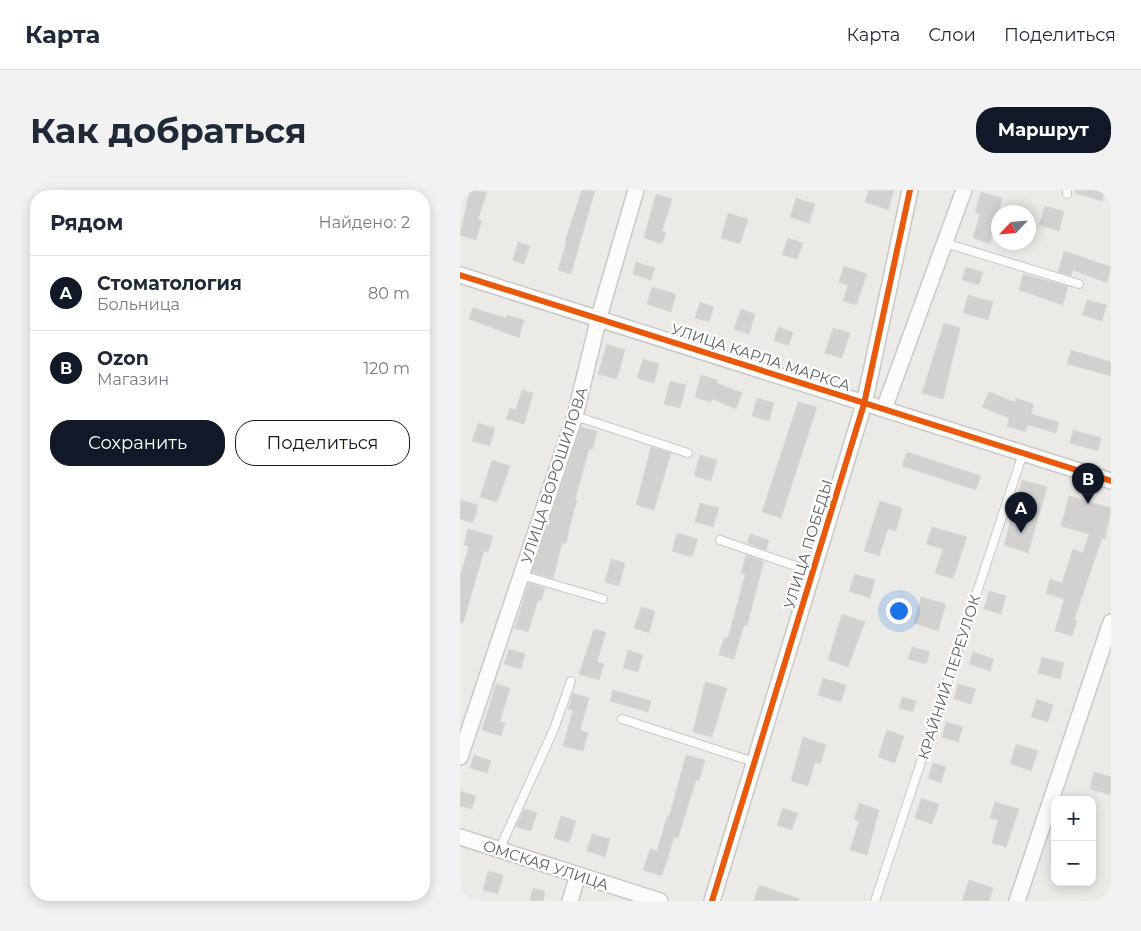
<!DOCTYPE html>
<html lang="ru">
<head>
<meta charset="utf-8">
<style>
  :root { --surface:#fff; --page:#f2f2f3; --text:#1f2937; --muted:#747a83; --line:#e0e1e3; --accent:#111827 }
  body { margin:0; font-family:Montserrat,sans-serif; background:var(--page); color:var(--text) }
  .controls { position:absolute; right:15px; bottom:15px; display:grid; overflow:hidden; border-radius:10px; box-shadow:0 2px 12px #0003 }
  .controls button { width:45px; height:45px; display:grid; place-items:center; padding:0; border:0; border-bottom:1px solid var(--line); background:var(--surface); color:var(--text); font:25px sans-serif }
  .compass { position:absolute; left:531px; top:15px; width:45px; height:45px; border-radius:50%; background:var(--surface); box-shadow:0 2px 12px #0003; rotate:244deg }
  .you { position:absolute; left:438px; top:420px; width:18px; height:18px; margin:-12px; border:4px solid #fff; border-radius:50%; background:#1a73e8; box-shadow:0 0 0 8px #1a73e833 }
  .badge { display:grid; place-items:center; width:32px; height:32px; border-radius:50%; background:var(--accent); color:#fff; font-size:16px; font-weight:700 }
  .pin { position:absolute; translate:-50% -41px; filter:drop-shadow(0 1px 2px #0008) }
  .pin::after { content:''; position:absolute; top:26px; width:18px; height:15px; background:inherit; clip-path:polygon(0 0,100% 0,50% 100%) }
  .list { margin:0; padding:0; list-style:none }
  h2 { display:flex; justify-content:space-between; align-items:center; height:65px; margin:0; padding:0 20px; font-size:21px }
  h2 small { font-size:16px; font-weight:400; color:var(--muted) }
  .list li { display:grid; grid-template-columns:32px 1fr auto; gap:15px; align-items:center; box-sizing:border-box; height:75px; padding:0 20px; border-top:1px solid var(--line) }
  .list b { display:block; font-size:19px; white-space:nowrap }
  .list p { margin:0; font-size:16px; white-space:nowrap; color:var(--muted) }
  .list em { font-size:16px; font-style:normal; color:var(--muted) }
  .actions { display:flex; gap:10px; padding:15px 20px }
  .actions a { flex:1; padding:11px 0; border:1px solid var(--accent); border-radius:20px; text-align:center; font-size:18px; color:var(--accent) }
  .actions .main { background:var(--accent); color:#fff }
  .map { position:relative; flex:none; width:651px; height:711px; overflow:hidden; border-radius:20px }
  header { display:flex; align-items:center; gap:30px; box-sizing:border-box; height:70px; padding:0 25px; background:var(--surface); border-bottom:1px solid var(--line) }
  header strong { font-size:24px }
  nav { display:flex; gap:28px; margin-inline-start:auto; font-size:18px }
  .intro { display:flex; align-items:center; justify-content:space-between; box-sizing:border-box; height:120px; padding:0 30px }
  h1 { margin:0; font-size:35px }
  .button { padding:12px 22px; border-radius:20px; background:var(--accent); color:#fff; font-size:18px; font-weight:700 }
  main { display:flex; gap:30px; padding:0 30px }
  aside { flex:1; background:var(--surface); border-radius:20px; box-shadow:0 2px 12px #0003 }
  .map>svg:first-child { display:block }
</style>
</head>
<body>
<header>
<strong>Карта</strong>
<nav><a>Карта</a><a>Слои</a><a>Поделиться</a></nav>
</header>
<div class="intro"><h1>Как добраться</h1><a class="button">Маршрут</a></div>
<main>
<aside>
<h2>Рядом<small>Найдено: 2</small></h2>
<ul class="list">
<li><span class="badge">A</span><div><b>Стоматология</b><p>Больница</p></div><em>80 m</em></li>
<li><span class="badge">B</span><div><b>Ozon</b><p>Магазин</p></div><em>120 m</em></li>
</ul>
<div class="actions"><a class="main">Сохранить</a><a>Поделиться</a></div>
</aside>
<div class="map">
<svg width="651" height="711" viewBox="0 0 651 711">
  <rect width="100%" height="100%" fill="#ebeae6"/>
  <path fill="#d2d1cf" stroke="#dad9d5" d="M10,0L27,2L18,29L22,30L16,50L0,45Z
    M122,0H135L111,84L98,80L107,51H105Z
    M409,0H434L428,20L405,12Z
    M616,0H645L642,11L615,3Z
    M521,2L542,8L530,54L513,48L520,24L515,23Z
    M196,4L212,9L202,41L206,43L202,54L184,48Z
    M336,8L355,14L349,33L330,27Z
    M585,16L604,21L599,41L579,35Z
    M268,23L288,29L280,54L261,48Z
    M328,48L343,53L337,69L322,65Z
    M58,52L70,56L64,74L53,70Z
    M604,61L651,77L647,93L613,80L611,86L598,82Z
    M176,72L195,78L191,90L173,84Z
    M384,76L407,84L396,115L383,111L388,95L379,92Z
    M506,77L523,82L519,95L502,90Z
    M563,84L608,96L603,115L559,100Z
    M192,97L216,104L211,122L187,114Z
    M508,105L533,112L528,130L503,123Z
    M627,110L647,115L642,131L622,125Z
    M240,112L254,117L249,132L235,128Z
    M13,118L46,128L47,125L64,130L59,148L9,129Z
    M281,119L295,124L289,144L274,139Z
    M484,133L500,138L483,209L462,203Z
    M318,137L333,142L329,155L314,151Z
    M373,138L390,143L382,168L365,163Z
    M147,154L165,160L157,189L138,184Z
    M611,160L651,172V186L607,174Z
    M183,169L199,174L194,193L177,188Z
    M241,185L258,190L257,193L282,203L276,219L252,209L251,212L235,207Z
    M210,191L226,195L220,218L204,214Z
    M62,200L73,203L64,234L46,229L50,218L56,220Z
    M529,202L555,212L556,208L574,214L571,224L599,232L596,243L568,235L565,242L547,236L549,228L522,217Z
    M297,208L314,213L309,231L292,226Z
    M338,212L357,217L321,328L302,322Z
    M18,233L35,238L30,256L12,251Z
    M121,237L137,241L133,259H129L115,309L117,310L108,342H109L106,354L102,353L93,389L72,382Z
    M613,240L641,248L638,261L610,253Z
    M191,257L211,263L194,320L176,315Z
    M447,262L521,286L516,300L442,276Z
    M240,265L257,270L251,291L234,286Z
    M32,270L50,276L37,312L20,307Z
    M562,290L587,297L568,363L544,355Z
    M609,306L651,318L645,349L642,348L614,430L617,431L612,446L595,441L604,409L586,403L590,389L602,393L613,359L623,363L629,344L601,336Z
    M0,310L18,315L13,333L0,329Z
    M420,311L442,318L436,341L428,339L419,366L404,361Z
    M240,313L259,318L253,337L235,332Z
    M472,337L507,347L493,389L475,383L483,359L466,354Z
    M8,339L33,346L28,362L24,361L3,433L0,432V387L9,356L4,355Z
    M217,343L238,349L232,367L212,361Z
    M290,344L309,350L306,360L287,353Z
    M286,365L303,371V374L287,436L284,435L274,469L259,465L264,448H268L280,404L285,384L281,383Z
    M151,369L165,373L159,396L145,392Z
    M395,384L415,390L410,408L389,401Z
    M69,393L85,398L81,411L78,410L68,442L55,438Z
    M529,401L546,406L541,424L524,419Z
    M461,407L486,414L478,441L454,433Z
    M181,417L195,421L189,443L174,438Z
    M382,424L405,432L388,477L368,470Z
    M134,439L146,442L137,472L144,474L139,490L119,484Z
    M452,457L470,462L466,474L448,469Z
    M49,459L65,464L61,479L44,474Z
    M168,460L183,465L178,482L163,478Z
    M513,462L534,469L530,481L509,474Z
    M582,467L604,473L600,489L578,483Z
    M363,488L386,495L381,512L358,505Z
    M245,492L267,498L252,547L233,542Z
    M36,494L50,498L40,531L45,533L41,546L22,540Z
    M498,494L516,499L511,514L494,509Z
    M153,500L191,511L188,522L150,511Z
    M113,503L129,508L120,540L128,543L123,561L103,556L113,520L108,519Z
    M442,507L456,511L453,522L439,518Z
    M577,509L593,515L588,532L571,527Z
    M486,532L503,537L498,552L482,547Z
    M427,540L444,546L435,573L418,567Z
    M343,547L366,555L360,574L355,572L348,596L331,591Z
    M556,554L578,561L571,581L550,574Z
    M14,565L31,571L27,583L10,578Z
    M226,565L245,570L239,591L236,590L218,648L214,647L202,686L183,680L190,659L197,661L207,627H209Z
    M473,573L486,577L481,593L468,588Z
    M634,582L651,587V605L630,599Z
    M0,601L16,606L12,619L0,616Z
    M461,608L479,614L472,634L455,628Z
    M535,612L559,619L546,657L532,653L538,630L530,628Z
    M399,613L419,620L407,665L390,660L399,631L394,630Z
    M323,618L338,623L332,640L317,635Z
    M64,619L77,623L71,641L56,637Z
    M101,626L116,631L109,653L94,648Z
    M132,644L150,649L145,667L127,661Z
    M28,681L43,685L38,704L23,700Z
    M509,690L533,698L529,711H502Z
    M299,695L339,709V711H294Z
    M73,698L85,701L83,711H70Z"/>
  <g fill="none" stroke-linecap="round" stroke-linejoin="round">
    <defs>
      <path id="service" d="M607,0V4
        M485,53L619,94
        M115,226L228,263
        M260,350L353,382
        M61,385L143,409
        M162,529L294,572
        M39,660L94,539L111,491
        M415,711L563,263"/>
      <path id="minor" d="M0,85L651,291
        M424,219L504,0
        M0,567L115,226L139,127L176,0
        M0,647L200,711
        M110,711L118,685
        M252,711L404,214L450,0
        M557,711L651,432"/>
    </defs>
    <use href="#service" stroke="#c8c8c8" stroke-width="10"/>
    <use href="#minor" stroke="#c8c8c8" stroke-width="18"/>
    <use href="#service" stroke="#fcfcfb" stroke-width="8"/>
    <use href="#minor" stroke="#fcfcfb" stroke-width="15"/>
    <defs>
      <path id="cycleway" d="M0,85L651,291
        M252,711L404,214L450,0"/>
    </defs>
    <use href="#cycleway" stroke="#fff" stroke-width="9"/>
    <use href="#cycleway" stroke="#e8590c" stroke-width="6"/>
  </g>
  <g text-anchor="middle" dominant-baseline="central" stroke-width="4.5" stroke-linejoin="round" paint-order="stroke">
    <g font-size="15" fill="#5c5f63" stroke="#fff">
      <text transform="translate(301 167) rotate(18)">УЛИЦА КАРЛА МАРКСА</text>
      <text transform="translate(94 285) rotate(-72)">УЛИЦА ВОРОШИЛОВА</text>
      <text transform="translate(348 354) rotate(-73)">УЛИЦА ПОБЕДЫ</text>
      <text transform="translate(489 487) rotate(-72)">КРАЙНИЙ ПЕРЕУЛОК</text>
      <text transform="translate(86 675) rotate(18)">ОМСКАЯ УЛИЦА</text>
    </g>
  </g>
</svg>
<div class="controls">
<button>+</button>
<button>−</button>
</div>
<svg class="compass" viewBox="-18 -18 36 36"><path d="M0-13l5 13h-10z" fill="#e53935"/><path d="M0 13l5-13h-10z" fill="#747a83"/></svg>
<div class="you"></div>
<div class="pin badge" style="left:561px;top:343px">A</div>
<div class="pin badge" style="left:628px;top:314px">B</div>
</div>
</main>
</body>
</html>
